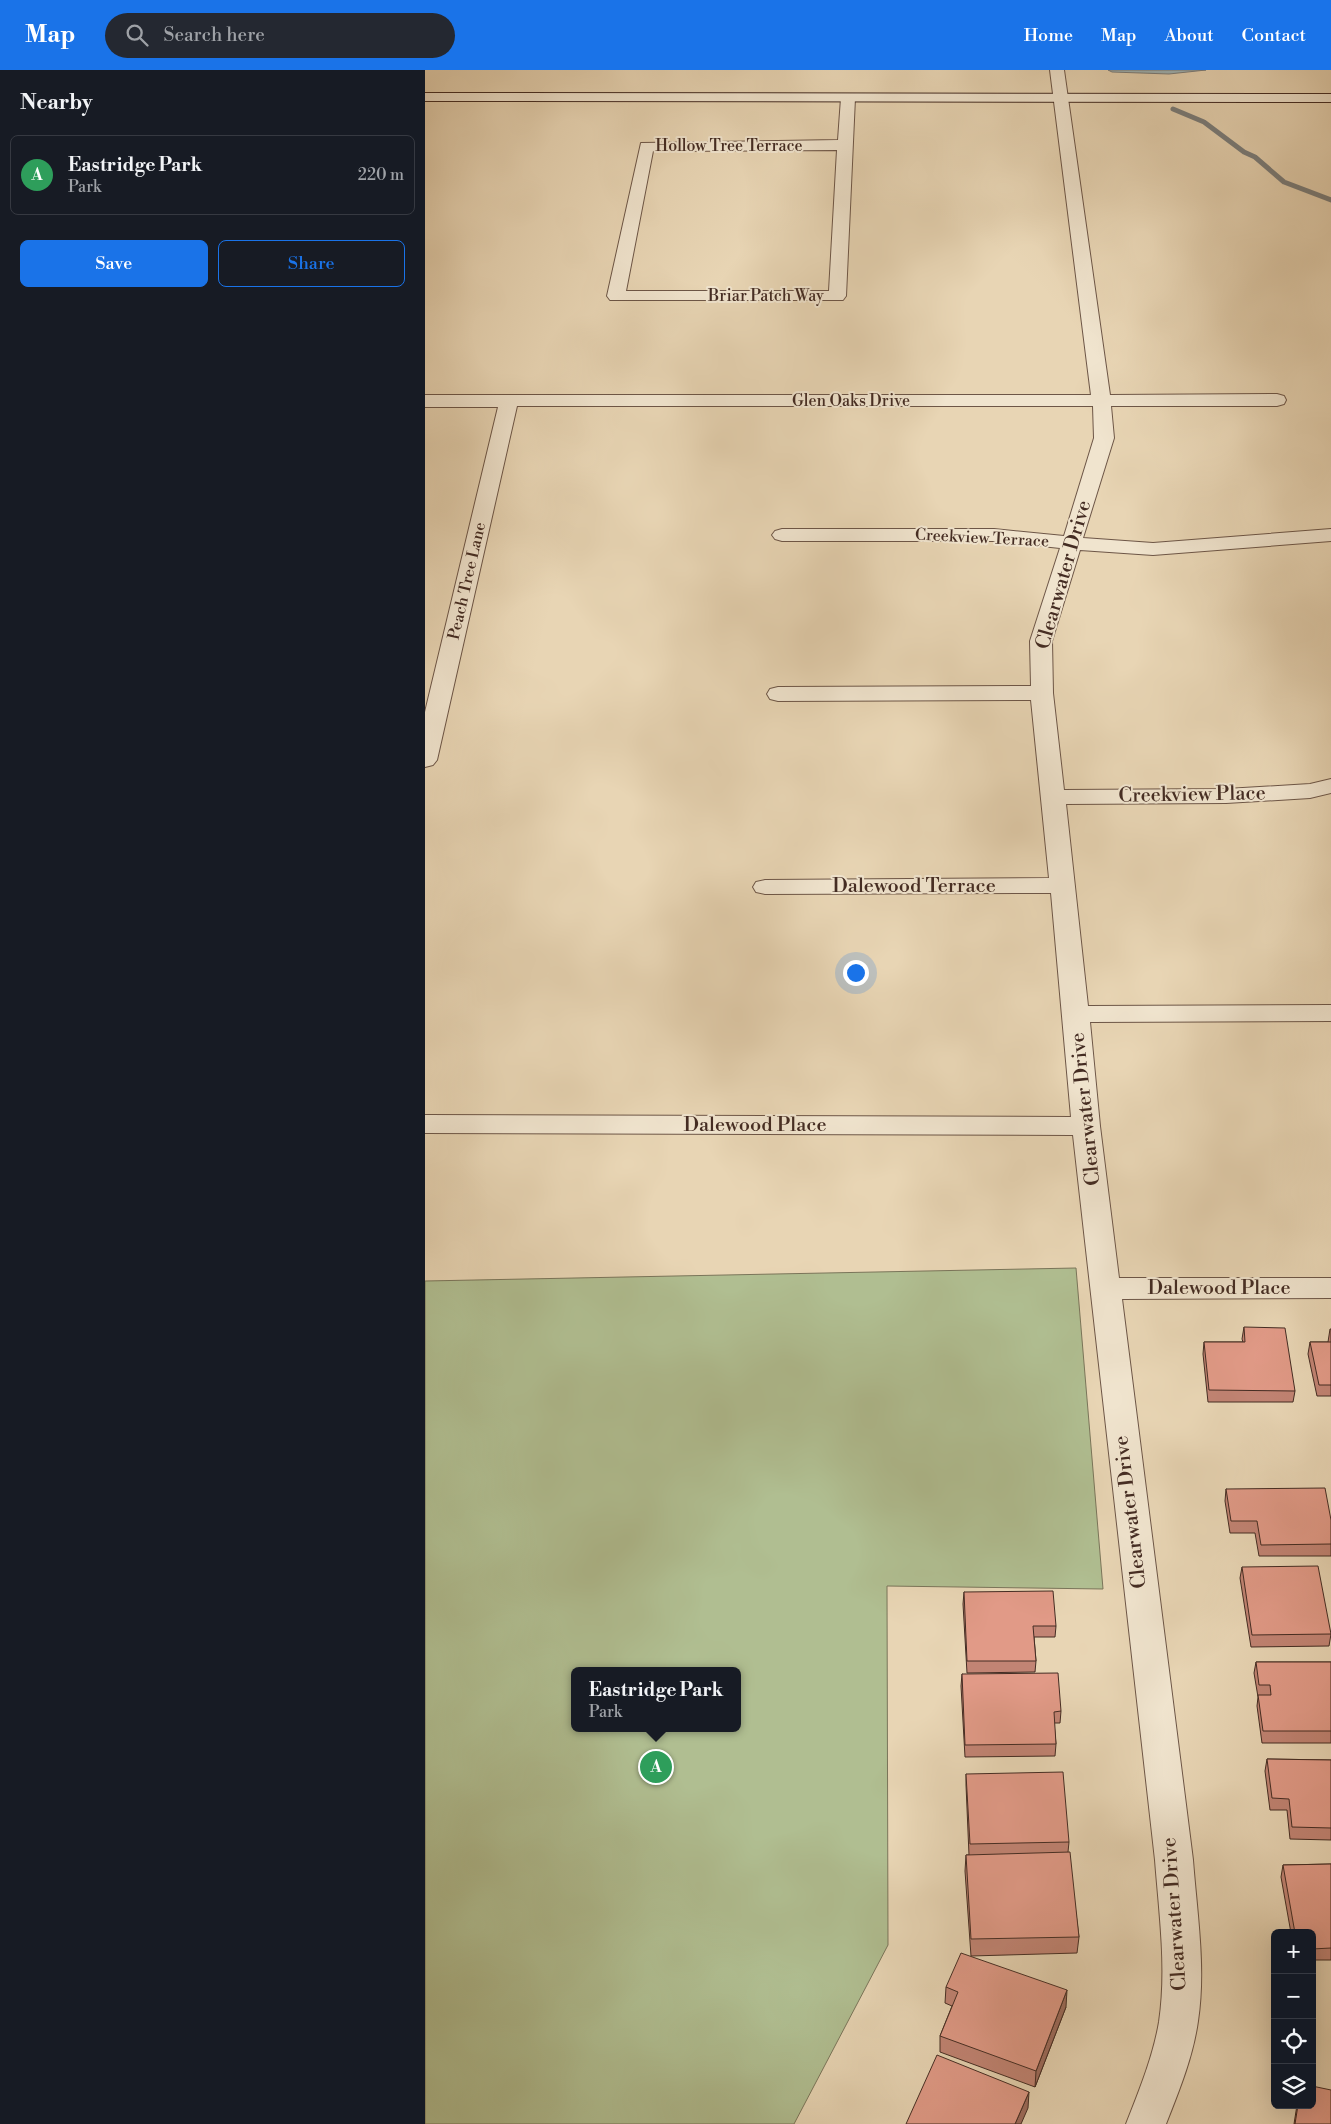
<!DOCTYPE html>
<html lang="en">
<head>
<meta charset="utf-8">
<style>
  :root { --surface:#171b24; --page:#242831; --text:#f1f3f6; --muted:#9ea1a6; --line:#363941; --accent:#1a73e8 }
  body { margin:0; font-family:"Libre Bodoni",serif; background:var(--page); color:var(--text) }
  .controls { position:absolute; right:15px; bottom:15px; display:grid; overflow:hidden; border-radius:8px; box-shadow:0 5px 20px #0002 }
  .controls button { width:45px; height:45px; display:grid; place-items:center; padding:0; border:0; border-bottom:1px solid var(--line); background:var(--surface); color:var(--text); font:25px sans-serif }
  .you { position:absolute; left:430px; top:902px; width:18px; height:18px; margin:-12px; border:4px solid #fff; border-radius:50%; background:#1a73e8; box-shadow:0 0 0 8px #1a73e833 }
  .badge { display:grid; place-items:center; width:32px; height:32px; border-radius:50%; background:var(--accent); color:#fff; font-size:16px; font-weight:700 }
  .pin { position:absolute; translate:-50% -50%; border:2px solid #fff; box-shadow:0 1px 5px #0006 }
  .popup { position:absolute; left:146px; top:1597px; width:170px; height:65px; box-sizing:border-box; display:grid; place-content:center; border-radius:8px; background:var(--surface); filter:drop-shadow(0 1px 4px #0005); font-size:16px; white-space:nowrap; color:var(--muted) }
  .popup b { font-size:19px; color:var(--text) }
  .popup::after { content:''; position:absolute; left:50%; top:100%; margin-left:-10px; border:10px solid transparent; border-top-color:var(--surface) }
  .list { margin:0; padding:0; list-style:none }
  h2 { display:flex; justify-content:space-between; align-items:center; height:65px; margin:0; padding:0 20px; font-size:21px }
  h2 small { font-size:16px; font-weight:400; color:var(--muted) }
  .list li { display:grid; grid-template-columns:32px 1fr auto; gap:15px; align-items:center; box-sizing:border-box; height:80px; margin:0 10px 10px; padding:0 10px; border:1px solid var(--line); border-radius:8px }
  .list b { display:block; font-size:19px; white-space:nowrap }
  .list p { margin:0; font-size:16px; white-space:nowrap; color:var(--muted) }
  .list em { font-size:16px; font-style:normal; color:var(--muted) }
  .actions { display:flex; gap:10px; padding:15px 20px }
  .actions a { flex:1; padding:11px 0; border:1px solid var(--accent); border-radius:8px; text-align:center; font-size:18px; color:var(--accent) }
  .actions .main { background:var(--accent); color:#fff }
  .icon { flex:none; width:28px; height:28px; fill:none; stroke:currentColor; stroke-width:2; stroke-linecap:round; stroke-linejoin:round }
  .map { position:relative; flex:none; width:906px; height:2054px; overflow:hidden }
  header { display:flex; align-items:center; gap:30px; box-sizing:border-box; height:70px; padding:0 25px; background:var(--accent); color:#fff }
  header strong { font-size:24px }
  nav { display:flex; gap:28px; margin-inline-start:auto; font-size:18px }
  .search { width:350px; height:45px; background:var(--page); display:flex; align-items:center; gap:12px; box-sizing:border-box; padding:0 18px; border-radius:28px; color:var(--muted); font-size:19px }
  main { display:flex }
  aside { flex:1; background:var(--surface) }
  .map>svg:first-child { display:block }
</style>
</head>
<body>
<header>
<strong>Map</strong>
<div class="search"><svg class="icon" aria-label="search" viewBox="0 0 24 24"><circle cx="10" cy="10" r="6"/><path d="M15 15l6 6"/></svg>Search here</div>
<nav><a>Home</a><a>Map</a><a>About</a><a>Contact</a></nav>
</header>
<main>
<aside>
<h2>Nearby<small></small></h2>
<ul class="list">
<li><span class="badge" style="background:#2e9e5b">A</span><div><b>Eastridge Park</b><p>Park</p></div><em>220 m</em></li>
</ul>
<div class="actions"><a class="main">Save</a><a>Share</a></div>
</aside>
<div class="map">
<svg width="906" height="2054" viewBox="0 0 906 2054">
  <rect width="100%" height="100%" fill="#e8d5b4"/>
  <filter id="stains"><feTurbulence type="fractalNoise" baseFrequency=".004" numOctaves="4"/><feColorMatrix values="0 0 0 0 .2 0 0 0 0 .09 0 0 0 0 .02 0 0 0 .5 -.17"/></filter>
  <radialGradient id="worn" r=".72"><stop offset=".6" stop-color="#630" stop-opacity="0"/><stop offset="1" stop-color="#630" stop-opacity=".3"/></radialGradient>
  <path fill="#b0be91" stroke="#7a755a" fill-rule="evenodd" d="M651,1198L678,1519L462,1516L463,1875L369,2054H0V1211ZM150,1601H312V1658H150Z"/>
  <path fill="#9eb5b9" stroke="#7a7e7d" d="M683,0H781L744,4L687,2Z"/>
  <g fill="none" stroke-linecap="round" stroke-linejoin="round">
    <path stroke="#7a7e7d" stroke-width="5" d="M748,39L779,52L819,82L830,87L859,112L906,130"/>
    <defs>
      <path id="street" d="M625,0H639L685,325L852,324L859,326L861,330L859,334L852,336H686L689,368L658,468L728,473L906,459V471L728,485L655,480L627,571L628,623L639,720L801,719L885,714L906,709V723L885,728L801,733L641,734L663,936L906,935V951L665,952L675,1056L694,1208H906V1228L697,1229L768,1790C772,1843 781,1898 773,1951C768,1987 754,2021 741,2054H701C714,2021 728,1987 734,1952C742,1898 734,1843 730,1790L648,1065L0,1063V1045L646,1047L626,823L340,824L331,822L328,817L331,812L340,810L624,808L606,630L353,631L345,629L342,624L345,619L353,617L606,616L605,571L635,478L569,471H357L350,469L347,465L350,461L357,459H569L639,466L669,368L668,336H92L12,690L8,695L0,697V642L73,337H0V325H666Z
        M423,24L430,28L421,226L418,230H185L182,226L216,73L413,70L416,28ZM412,80L404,221H201L228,81Z"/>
      <path id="secondary" d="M0,23L906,24V32L0,31Z"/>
    </defs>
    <use href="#street" stroke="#6d5647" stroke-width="2"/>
    <use href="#secondary" stroke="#442c23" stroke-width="2"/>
    <use href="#street" fill="#f0e4ce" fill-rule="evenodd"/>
    <use href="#secondary" fill="#f0e4ce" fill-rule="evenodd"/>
  </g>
  <path fill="#c28474" stroke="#442c23" d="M819,1257L870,1321L868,1332H783L778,1284L779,1272H818L817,1269Z
    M905,1259H906V1326H892L883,1284L885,1272H903Z
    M801,1419L906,1450V1486H834L830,1463H805L800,1431Z
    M817,1497L906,1564L904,1576L826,1577L815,1508Z
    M539,1522L631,1556L630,1567H609L611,1591L610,1602L542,1603L538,1534Z
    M831,1592H906V1673H837L832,1636L833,1627L829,1603Z
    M537,1604L636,1641L635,1653H629L631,1674L630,1686L540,1687L536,1616Z
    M842,1689L906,1690V1770L865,1769L862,1740H845L840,1701Z
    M541,1704L644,1772L643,1782L654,1867L652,1883L546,1886L540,1801L541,1785H544L541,1715Z
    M906,1794V1890H887V1863H866L856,1807L858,1795Z
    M521,1917L641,1937L610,2017L515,1982V1966L527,1936L520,1933Z
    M872,2035H887L906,2054H869Z"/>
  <path fill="#9e6c5e" stroke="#442c23" d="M642,1920L641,1937L610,2017L611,2001Z
    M604,2022L603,2038L596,2054H590Z"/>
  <path fill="#e19a87" stroke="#442c23" d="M819,1257L860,1258L870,1321L784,1320L779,1272H820Z
    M885,1272H906V1315H894Z
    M900,1418L906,1450V1474L836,1475L832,1451H806L801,1419Z
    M893,1496L906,1564L827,1565L817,1497Z
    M628,1521L631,1556H608L611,1591H542L539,1522Z
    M831,1592H906V1661H838L833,1625H846L845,1615H834Z
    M633,1603L636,1641L629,1642L631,1674L540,1675L537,1604Z
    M842,1689L906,1690V1758L867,1757L864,1729L847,1728Z
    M638,1702L644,1772L545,1774L541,1704Z
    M645,1782L654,1867L546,1869L541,1785Z
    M906,1794V1878L887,1879V1863H870L858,1795Z
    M536,1883L642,1920L611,2001L515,1966L533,1922L521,1917Z
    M512,1985L604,2022L590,2054H481Z
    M887,2016L906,2020V2054H870L873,2035H887Z"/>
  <g text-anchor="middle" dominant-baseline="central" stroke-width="4" stroke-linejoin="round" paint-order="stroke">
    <g font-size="16" fill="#442c23" stroke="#f0e4ce">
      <text x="304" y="76">Hollow Tree Terrace</text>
      <text x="341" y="226">Briar Patch Way</text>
      <text x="426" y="331">Glen Oaks Drive</text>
      <text transform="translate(557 468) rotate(3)">Creekview Terrace</text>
      <text transform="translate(42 511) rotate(-77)">Peach Tree Lane</text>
    </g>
    <g font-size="20" fill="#442c23" stroke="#f0e4ce">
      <text transform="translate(639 505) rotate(-74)">Clearwater Drive</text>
      <text transform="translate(767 725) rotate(-1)">Creekview Place</text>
      <text x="489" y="816">Dalewood Terrace</text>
      <text transform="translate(661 1039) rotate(-96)">Clearwater Drive</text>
      <text x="330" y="1055">Dalewood Place</text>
      <text x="794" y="1218">Dalewood Place</text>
      <text transform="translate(706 1442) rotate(-97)">Clearwater Drive</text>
      <text transform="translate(750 1844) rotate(-94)">Clearwater Drive</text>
    </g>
  </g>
  <rect width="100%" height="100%" filter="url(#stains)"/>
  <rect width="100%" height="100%" fill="url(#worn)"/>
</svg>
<div class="controls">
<button>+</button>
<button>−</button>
<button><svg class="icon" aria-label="locate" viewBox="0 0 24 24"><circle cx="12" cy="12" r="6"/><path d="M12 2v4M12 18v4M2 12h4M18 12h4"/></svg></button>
<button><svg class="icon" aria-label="layers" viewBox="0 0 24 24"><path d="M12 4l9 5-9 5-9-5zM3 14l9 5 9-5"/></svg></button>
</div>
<div class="you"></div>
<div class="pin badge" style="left:231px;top:1697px;background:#2e9e5b">A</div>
<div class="popup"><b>Eastridge Park</b>Park</div>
</div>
</main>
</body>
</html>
